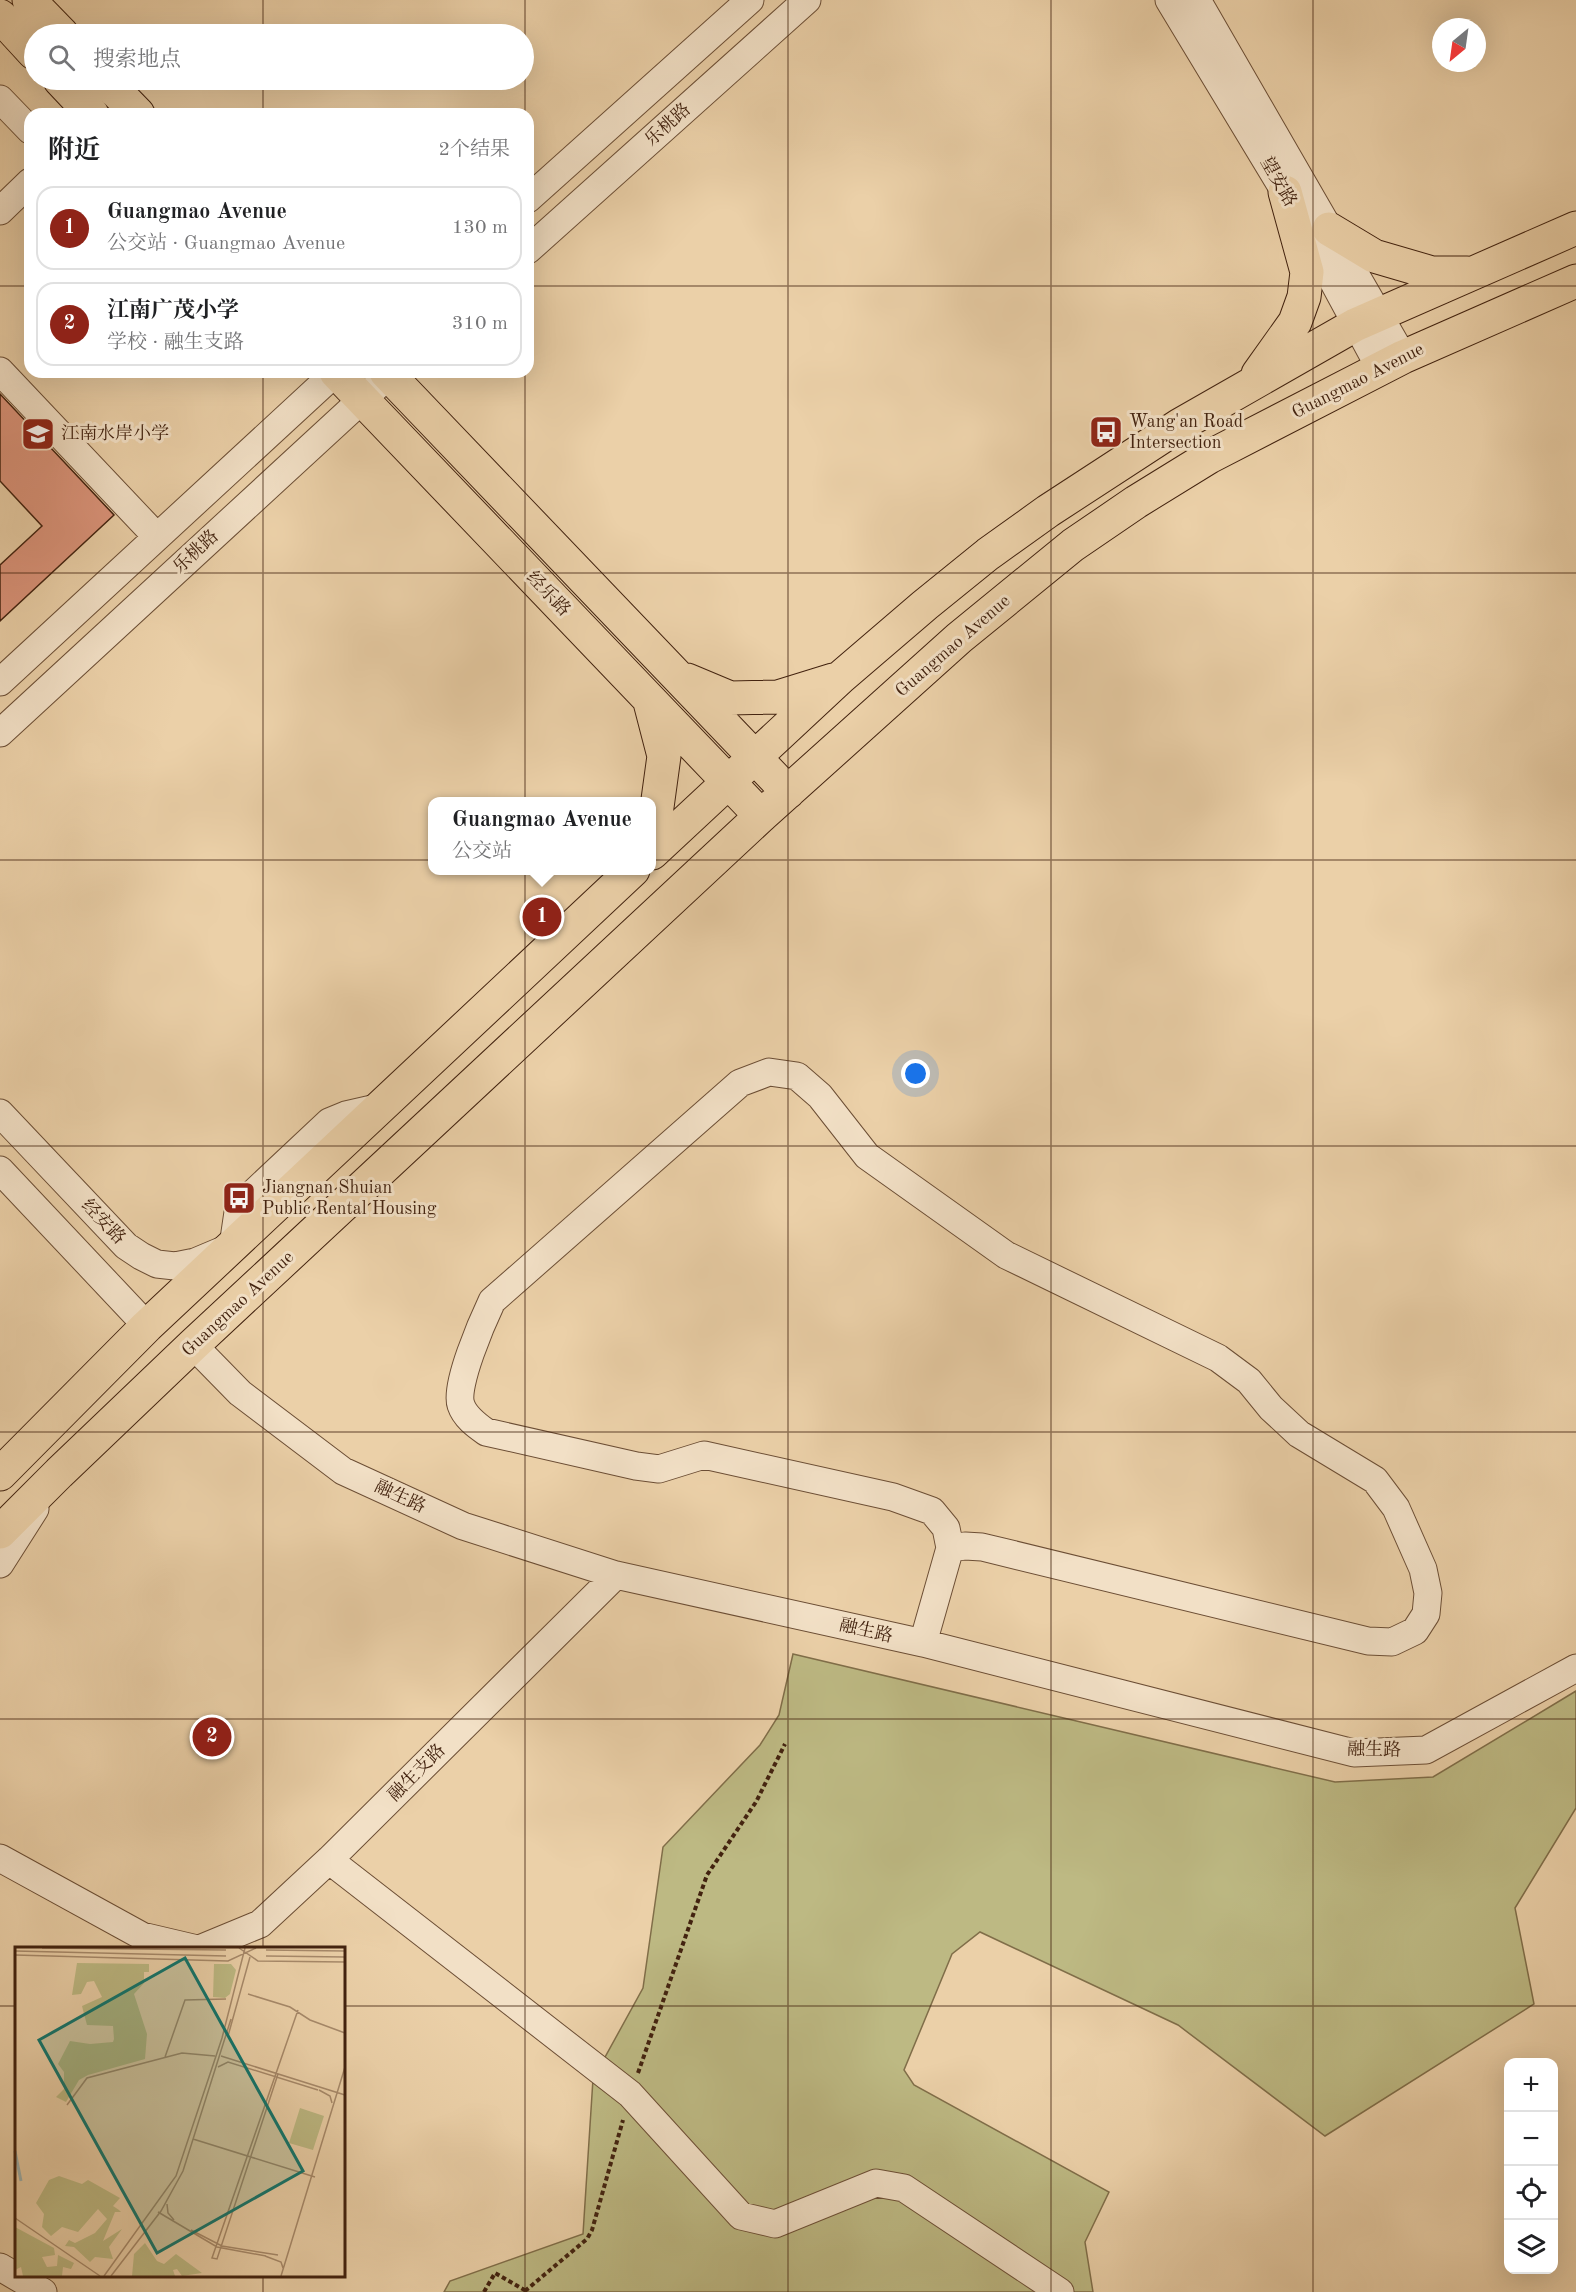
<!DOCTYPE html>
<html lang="zh">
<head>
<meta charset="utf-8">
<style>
  :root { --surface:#fff; --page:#f2f2f2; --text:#202124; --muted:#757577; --line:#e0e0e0; --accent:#8f2418 }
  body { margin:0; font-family:"Old Standard TT","Noto Serif SC",serif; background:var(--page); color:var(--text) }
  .controls { position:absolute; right:18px; bottom:18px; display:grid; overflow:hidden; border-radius:12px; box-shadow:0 6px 24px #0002 }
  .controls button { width:54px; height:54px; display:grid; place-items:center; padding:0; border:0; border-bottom:2px solid var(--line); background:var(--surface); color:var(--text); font:30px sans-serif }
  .compass { position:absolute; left:1432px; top:18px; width:54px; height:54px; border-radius:50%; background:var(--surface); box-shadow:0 6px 24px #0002; rotate:209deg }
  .you { position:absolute; left:916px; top:1074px; width:21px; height:21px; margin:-15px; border:4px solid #fff; border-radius:50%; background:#1a73e8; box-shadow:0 0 0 9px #1a73e833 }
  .badge { display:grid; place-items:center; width:39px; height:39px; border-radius:50%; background:var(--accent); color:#fff; font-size:20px; font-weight:700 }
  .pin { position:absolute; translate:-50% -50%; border:3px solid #fff; box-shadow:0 2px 6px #0006 }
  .popup { position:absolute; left:428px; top:797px; width:228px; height:78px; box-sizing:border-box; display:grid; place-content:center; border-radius:12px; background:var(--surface); filter:drop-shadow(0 2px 4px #0005); font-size:20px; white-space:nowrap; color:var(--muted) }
  .popup b { font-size:22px; color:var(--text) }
  .popup::after { content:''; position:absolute; left:50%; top:100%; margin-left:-12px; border:12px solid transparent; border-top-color:var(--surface) }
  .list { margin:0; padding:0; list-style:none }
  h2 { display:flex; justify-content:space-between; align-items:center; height:78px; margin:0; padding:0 24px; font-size:26px }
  h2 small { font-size:20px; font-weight:400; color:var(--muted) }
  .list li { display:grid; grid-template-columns:39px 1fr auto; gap:18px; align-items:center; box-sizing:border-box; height:84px; margin:0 12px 12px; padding:0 12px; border:2px solid var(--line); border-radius:18px }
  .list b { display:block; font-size:22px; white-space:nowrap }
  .list p { margin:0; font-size:20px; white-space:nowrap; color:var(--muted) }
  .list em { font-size:20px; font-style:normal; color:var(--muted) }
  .icon { flex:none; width:33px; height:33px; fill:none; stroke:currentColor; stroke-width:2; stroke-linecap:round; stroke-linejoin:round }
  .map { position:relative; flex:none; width:1576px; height:2292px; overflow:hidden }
  .search { position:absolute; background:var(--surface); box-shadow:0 6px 24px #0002; left:24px; top:24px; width:510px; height:66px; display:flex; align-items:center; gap:15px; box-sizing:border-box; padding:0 21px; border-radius:33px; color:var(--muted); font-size:22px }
  .panel { position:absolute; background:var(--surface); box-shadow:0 6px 24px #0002; left:24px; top:108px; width:510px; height:270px; border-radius:18px }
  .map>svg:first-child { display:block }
</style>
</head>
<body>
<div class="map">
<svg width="1576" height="2292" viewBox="0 0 1576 2292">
  <rect width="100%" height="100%" fill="#ebd0a8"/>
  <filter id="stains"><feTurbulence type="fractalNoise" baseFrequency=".00333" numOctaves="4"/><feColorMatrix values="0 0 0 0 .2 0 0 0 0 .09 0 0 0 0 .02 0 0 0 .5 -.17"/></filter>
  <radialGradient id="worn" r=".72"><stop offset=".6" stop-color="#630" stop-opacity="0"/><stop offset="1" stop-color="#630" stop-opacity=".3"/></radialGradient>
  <path fill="#bdb983" stroke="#806e49" stroke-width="1.5" d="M793,1654L1335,1782L1433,1777L1576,1691V1808L1515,1908L1534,2004L1325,2136L1178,2025L980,1932L952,1954L904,2070L914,2085L1109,2192L1085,2242L1093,2292H444L450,2281L583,2234L593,2079L643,1988L663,1847L760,1745L779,1715Z"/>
  <path fill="#dc947b" stroke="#42220f" stroke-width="1.5" d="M0,394L114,515L0,621V565L42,526L0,481Z"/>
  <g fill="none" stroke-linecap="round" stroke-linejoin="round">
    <defs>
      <path id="minor" d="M1169,0L1285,192L1380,368
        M1197,0L1403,357
        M0,99L30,130
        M528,199L750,0
        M0,211L30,182
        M528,250L807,0
        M0,371L157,537
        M0,682L336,372
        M0,733L392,372
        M0,1113L126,1246L141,1256L157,1264L175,1266L195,1262L233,1246L238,1212L246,1200L329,1122L346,1115L381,1107
        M0,1170L147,1326
        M193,1345L240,1393L343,1471L463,1526L616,1575L923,1643L1354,1753L1426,1750L1576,1668
        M0,1564L35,1509
        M923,1643L950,1548L946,1528L932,1511L893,1497L704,1455L659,1469L636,1466L486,1432C476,1425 465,1417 461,1405C454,1386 483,1320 492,1301L740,1083L769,1072L797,1076L820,1096L867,1156L1006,1255L1218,1358L1249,1381L1271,1408L1299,1434L1375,1480L1396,1508L1423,1569L1428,1593L1426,1614L1415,1631L1392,1642L1368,1641L982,1547L965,1546L950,1548
        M0,1858L142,1936L193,1948
        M329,1860L630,2094L741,2216L775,2224L876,2183L904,2188L1060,2292
        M202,1948L260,1924L329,1860L616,1575
        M0,2267L43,2292"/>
      <path id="major" d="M29,0L62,34
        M0,16L34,53
        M60,80L92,114
        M105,80L138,114
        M1329,229L1374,256L1432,273H1467
        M336,372L761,816
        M386,372L788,792
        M1258,374L1295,322L1304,297L1307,272L1285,192
        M687,680L730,698L778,697L833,680
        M650,702L664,756L657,807L652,819
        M652,853L841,677L925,605L988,554L1048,511L1180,425L1355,325L1576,228
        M0,1474L147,1326L633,870
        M0,1532L59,1473L193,1345L761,816L959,638L1073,545L1136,502L1209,457L1403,357L1576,281"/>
    </defs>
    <use href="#minor" stroke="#6c4e35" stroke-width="29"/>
    <use href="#major" stroke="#42220f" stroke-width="35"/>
    <path stroke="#42220f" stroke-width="4" stroke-dasharray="4.5 3" stroke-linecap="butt" d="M638,2073L707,1875L756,1802L785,1744
      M525,2291L587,2239L592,2230L623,2120
      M484,2292L495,2273L528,2292"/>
    <use href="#minor" stroke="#f2e0c6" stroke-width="27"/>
    <use href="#major" stroke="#ebd0a8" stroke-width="33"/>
  </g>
  <path fill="none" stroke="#42220f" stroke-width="1.5" stroke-opacity="0.55" d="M263,0V34M525,0V114M788,0V2292M1051,0V2292M1313,0V2292M263,80V114M0,286H30M528,286H1576M263,372V1948M525,372V2292M0,573H1576M0,860H1576M0,1146H1576M0,1432H1576M0,1719H1576M0,2006H16M344,2006H1576M263,2276V2292"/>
  <defs>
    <symbol id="bus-square" viewBox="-11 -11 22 22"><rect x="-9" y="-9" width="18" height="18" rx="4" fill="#8f2418" stroke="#f2e0c6"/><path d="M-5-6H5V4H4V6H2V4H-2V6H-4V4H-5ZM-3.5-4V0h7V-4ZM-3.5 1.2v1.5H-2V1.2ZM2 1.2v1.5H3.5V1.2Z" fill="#fff"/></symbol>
    <symbol id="school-square" viewBox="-11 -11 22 22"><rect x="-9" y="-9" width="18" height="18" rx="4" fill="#8f2418" stroke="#f2e0c6"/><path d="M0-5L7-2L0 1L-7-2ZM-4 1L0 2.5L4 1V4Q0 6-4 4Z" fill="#fff"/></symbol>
  </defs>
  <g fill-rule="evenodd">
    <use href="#bus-square" x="1087" y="413" width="38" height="38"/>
    <use href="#school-square" x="19" y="415" width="38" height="38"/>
    <use href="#bus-square" x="220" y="1179" width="38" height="38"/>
  </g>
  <g text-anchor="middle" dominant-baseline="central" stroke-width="6" stroke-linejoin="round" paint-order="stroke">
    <g font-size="18" fill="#42220f" stroke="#f2e0c6">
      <text transform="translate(668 125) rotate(-42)">乐桃路</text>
      <text transform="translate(1278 182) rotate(60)">望安路</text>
      <text transform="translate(1358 381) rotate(-27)">Guangmao Avenue</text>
      <text transform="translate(196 552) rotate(-43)">乐桃路</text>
      <text transform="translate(548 594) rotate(46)">经乐路</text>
      <text transform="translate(953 646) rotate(-41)">Guangmao Avenue</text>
      <text transform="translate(103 1222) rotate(46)">经安路</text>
      <text transform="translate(238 1304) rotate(-43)">Guangmao Avenue</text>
      <text transform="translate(400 1497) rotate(25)">融生路</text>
      <text transform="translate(866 1631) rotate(13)">融生路</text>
      <text transform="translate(1374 1750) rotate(1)">融生路</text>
      <text transform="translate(417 1773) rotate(-45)">融生支路</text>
    </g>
    <g font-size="18" fill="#42220f" stroke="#f2e0c6" text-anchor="start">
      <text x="1129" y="422">Wang'an Road<tspan x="1129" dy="21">Intersection</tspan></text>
      <text x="61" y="434">江南水岸小学</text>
      <text x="262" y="1188">Jiangnan Shuian<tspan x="262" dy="21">Public Rental Housing</tspan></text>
    </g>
  </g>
  <g transform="translate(15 1947)">
    <rect width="330" height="330" fill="#ebd0a8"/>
    <path d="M62,16L134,17V25H129V36L119,47L132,87L130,112L73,128L64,133L51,155L41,150L49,142V125L43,117L55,94L75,97L98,95L99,92L98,79L72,78L69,67L67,59L87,50L79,34L72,35L66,47L57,48ZM199,17H216L221,23L215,47L210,51L198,50ZM285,161L309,169L298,203L274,196ZM44,229L67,237L73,233L105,251L98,259L104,263L106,265H100L88,294L107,282L94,300L98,312L80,310L75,315L59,300L50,299L54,293L60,296L80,286L92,272L83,262L63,285L47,280L36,289L27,280L29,267L21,256L34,233ZM0,280L39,301L40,308L27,310L32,320L42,319L43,308L59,316L56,322L48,320L47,329H8L6,320L0,323ZM130,296L142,314L149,317L161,307L187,326L167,329L162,322L158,323L160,329H117L119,307Z" fill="#bdb983"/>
    <path fill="none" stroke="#9db4b3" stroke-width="3" d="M0,204L6,234"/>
    <path fill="none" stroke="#a78a6b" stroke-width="1.5" d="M27,1L211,3M224,1L243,14L330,15M251,3L330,4M0,4L211,9M0,8L213,14L241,1M251,9L330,10M233,47L275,60L295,73L330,86M213,89L235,10M206,109L330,148M150,110L170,53L211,52M203,120L213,115L303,143M263,127L202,312L197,311L283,63M304,143L315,149L317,156M52,158L72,131L167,106L200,109M178,192L300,230M152,257L153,266L159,273M143,265L202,300L251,309M0,271L85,329M176,283L207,299L263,308M250,309L266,315L268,321M89,329L161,229L207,91L230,1M96,329L146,264L168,224L216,72M266,329L330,120"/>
    <path fill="#0f766e" fill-opacity="0.15" stroke="#0f766e" stroke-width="3" d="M170,11L288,224L142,306L24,93Z"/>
    <rect width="330" height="330" fill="none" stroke="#42220f" stroke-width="3"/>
  </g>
  <rect width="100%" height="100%" filter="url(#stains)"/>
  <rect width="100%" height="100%" fill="url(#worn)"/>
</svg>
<div class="controls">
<button>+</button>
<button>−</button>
<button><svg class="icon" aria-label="locate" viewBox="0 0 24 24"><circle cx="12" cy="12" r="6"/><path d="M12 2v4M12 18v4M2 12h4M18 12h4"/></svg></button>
<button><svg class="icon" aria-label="layers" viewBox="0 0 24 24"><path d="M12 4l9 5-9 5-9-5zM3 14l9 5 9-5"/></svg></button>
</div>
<svg class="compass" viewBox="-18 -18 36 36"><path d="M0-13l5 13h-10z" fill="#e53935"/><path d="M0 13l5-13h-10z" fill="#757577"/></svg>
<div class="you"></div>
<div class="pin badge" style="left:542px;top:917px">1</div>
<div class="popup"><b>Guangmao Avenue</b>公交站</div>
<div class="pin badge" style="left:212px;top:1737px">2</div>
<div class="search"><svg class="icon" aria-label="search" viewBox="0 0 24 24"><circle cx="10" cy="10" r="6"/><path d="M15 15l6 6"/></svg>搜索地点</div>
<section class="panel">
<h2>附近<small>2个结果</small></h2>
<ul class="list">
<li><span class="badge">1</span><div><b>Guangmao Avenue</b><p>公交站 · Guangmao Avenue</p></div><em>130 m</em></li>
<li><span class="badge">2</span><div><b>江南广茂小学</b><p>学校 · 融生支路</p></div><em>310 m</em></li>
</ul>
</section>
</div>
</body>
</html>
